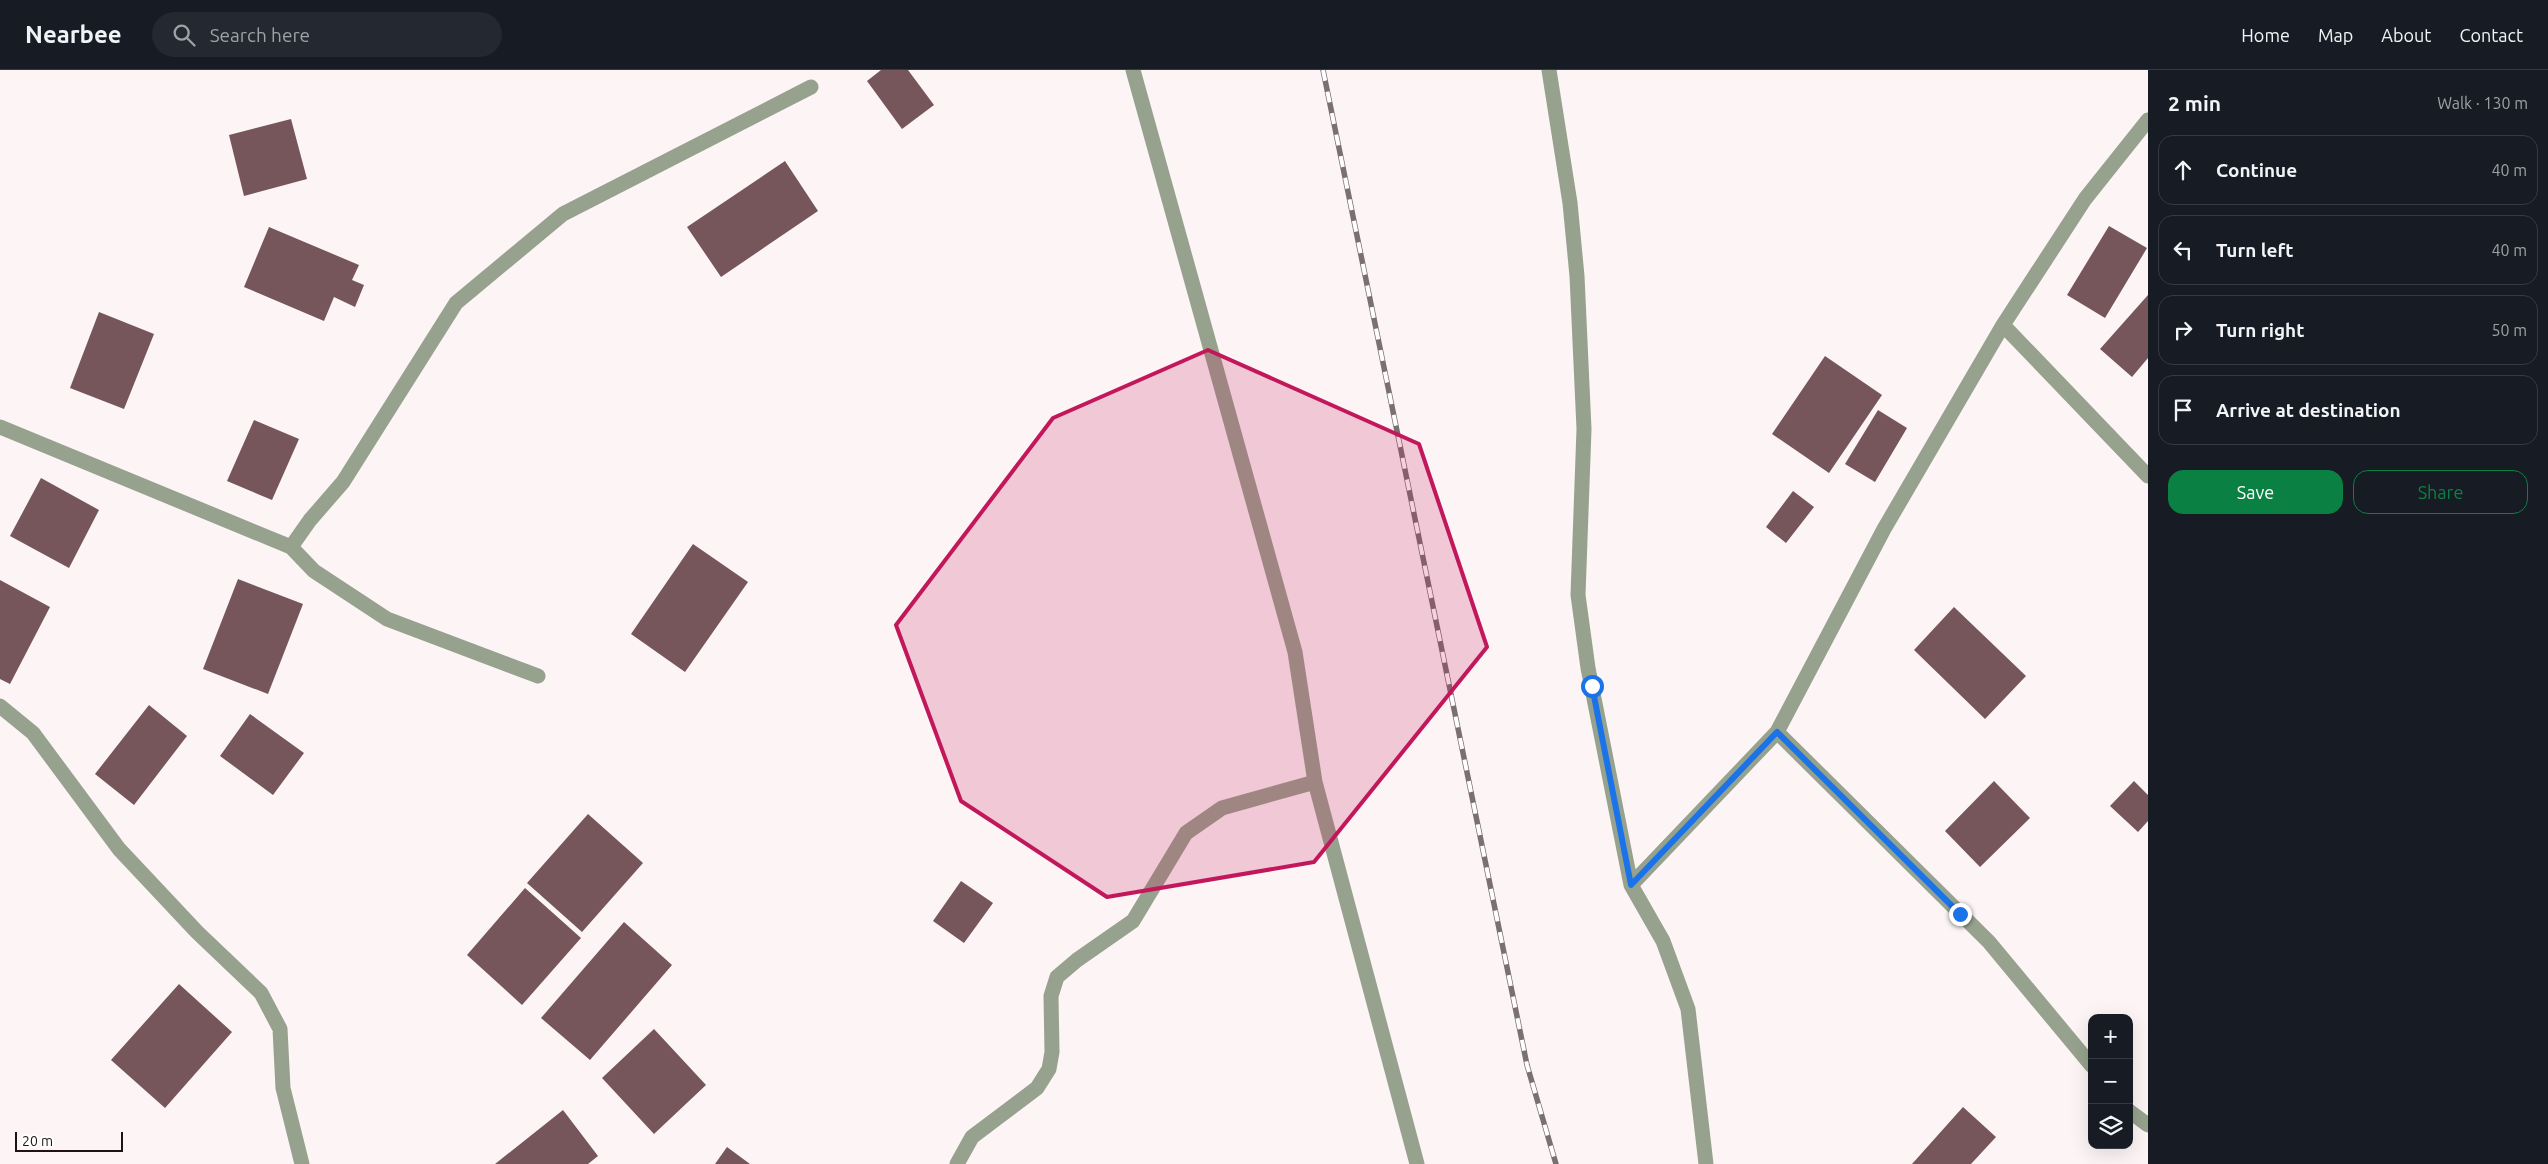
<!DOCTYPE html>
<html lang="en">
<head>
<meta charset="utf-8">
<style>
  :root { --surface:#171b24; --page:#242831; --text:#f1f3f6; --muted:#9ea1a6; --line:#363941; --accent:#0b8043 }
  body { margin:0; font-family:Ubuntu,sans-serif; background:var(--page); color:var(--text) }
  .controls { position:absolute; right:15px; bottom:15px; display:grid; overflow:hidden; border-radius:10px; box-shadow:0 5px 20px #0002 }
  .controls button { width:45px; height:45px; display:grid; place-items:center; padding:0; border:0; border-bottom:1px solid var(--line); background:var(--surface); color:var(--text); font:25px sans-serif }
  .scale { position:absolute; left:15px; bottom:12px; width:108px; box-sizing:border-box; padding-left:5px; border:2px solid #1f1214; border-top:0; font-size:14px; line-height:18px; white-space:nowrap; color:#1f1214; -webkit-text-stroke:4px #fff; paint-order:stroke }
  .stop { position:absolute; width:15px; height:15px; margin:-11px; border:4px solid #1a73e8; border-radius:50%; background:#fff }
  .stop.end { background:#1a73e8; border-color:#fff; box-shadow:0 1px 5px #0008 }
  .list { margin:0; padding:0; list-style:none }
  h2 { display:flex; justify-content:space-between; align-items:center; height:65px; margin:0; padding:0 20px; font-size:21px }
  h2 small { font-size:16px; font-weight:400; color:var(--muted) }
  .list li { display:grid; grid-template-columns:32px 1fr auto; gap:15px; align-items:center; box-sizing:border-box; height:70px; margin:0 10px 10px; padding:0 10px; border:1px solid var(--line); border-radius:15px }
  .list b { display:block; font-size:19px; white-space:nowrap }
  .list em { font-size:16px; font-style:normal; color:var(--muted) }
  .actions { display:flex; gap:10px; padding:15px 20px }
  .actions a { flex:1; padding:11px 0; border:1px solid var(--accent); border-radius:15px; text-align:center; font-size:18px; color:var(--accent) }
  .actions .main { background:var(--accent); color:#fff }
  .icon { flex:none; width:28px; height:28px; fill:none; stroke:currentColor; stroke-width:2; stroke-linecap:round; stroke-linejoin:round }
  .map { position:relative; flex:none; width:2148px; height:1094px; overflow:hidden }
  header { display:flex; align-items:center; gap:30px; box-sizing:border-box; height:70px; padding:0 25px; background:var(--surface); border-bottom:1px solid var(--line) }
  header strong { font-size:24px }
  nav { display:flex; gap:28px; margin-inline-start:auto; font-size:18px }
  .search { width:350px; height:45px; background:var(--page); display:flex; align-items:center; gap:12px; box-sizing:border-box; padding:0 18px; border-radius:28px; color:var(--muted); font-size:19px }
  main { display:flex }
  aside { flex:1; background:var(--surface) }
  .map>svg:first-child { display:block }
</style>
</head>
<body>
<header>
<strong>Nearbee</strong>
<div class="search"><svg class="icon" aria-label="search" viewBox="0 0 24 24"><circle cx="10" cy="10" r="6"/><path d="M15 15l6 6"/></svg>Search here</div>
<nav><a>Home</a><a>Map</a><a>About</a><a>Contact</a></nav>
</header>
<main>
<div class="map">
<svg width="2148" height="1094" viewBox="0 0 2148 1094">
  <rect width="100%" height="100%" fill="#fcf4f5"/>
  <path fill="#76565b" d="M881,0H908L934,35L902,59L867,11Z
    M291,49L307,109L244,126L229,65Z
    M785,91L818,141L721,207L687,157Z
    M2109,156L2147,178L2105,248L2067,225Z
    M269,157L359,195L352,210L364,215L355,237L334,227L324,251L244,217Z
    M2148,225V288L2132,307L2100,279Z
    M99,242L154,264L124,339L70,318Z
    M1825,286L1882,325L1829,403L1772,364Z
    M1878,340L1907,358L1875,412L1845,394Z
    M254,350L299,369L272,430L227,411Z
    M41,408L99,440L69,498L10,466Z
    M1793,421L1814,437L1786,473L1766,457Z
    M693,474L748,512L685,602L631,564Z
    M238,509L303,534L268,624L203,599Z
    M0,510L50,537L10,614L0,609Z
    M1954,537L2026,606L1985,649L1914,580Z
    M149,635L187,666L134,735L95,704Z
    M250,644L304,683L273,725L220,686Z
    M1994,711L2030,748L1980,797L1945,761Z
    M2134,711L2148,725V751L2138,762L2110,736Z
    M588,744L643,793L582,862L527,813Z
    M961,811L993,833L964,873L933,851Z
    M525,818L581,868L522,935L467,885Z
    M624,852L672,895L590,990L541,948Z
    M179,914L232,962L165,1038L111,990Z
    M654,959L706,1015L654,1064L602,1008Z
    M1963,1037L1996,1067L1971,1094H1912Z
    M563,1040L598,1086L588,1094H495Z
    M727,1077L750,1094H715Z"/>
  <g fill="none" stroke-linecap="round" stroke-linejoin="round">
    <path stroke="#96a28d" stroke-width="15" d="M1133,0L1295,582L1315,712L1417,1094
      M1549,0L1570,133L1577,206L1584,359L1578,525L1588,598L1631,815L1663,871L1688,939L1706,1094
      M2003,255L2148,406
      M0,357L291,477L310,450L343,412L456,233L563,144L811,17
      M291,477L314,501L387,549L538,606
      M0,636L33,663L119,779L197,862L261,923L280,959L283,1018L302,1094
      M1777,662L1989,872L2092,996
      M1631,815L1777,662L1884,459L2003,255L2085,129L2148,50
      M2129,1041L2148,1055
      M957,1094L972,1067L1037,1018L1049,999L1052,982L1051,926L1057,907L1077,890L1133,851L1186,763L1222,738L1315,712"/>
    <defs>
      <path id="rail" d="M1323,0L1527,995L1556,1094"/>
    </defs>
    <use href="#rail" stroke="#7b7071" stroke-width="5.5"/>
    <use href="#rail" stroke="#fff" stroke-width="4" stroke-dasharray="11" stroke-linecap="butt"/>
  </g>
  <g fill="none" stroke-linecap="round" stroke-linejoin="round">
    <path stroke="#1a73e8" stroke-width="6" d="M1592,616L1631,815L1777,662L1960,844"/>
  </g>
  <path fill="#c2185b" fill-opacity="0.2" stroke="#c2185b" stroke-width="4" stroke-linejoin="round" d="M1208,280L1419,374L1487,577L1314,792L1107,827L961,731L896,555L1053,348Z"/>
</svg>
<div class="controls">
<button>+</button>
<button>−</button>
<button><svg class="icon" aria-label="layers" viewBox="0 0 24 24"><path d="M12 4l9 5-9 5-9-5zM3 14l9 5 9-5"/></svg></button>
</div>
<div class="scale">20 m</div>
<div class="stop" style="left:1592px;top:616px"></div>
<div class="stop end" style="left:1960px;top:844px"></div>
</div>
<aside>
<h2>2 min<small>Walk · 130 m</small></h2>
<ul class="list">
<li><svg class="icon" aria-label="ahead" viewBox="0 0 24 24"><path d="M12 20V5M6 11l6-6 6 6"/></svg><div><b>Continue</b></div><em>40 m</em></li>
<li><svg class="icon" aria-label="left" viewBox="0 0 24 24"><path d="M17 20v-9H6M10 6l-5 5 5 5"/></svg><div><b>Turn left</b></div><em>40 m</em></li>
<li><svg class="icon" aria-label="right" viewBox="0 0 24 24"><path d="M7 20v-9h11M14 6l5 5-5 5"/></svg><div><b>Turn right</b></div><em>50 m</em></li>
<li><svg class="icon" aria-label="arrive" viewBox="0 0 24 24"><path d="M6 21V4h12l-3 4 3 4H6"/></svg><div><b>Arrive at destination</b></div></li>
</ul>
<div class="actions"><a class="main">Save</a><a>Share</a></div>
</aside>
</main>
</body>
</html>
